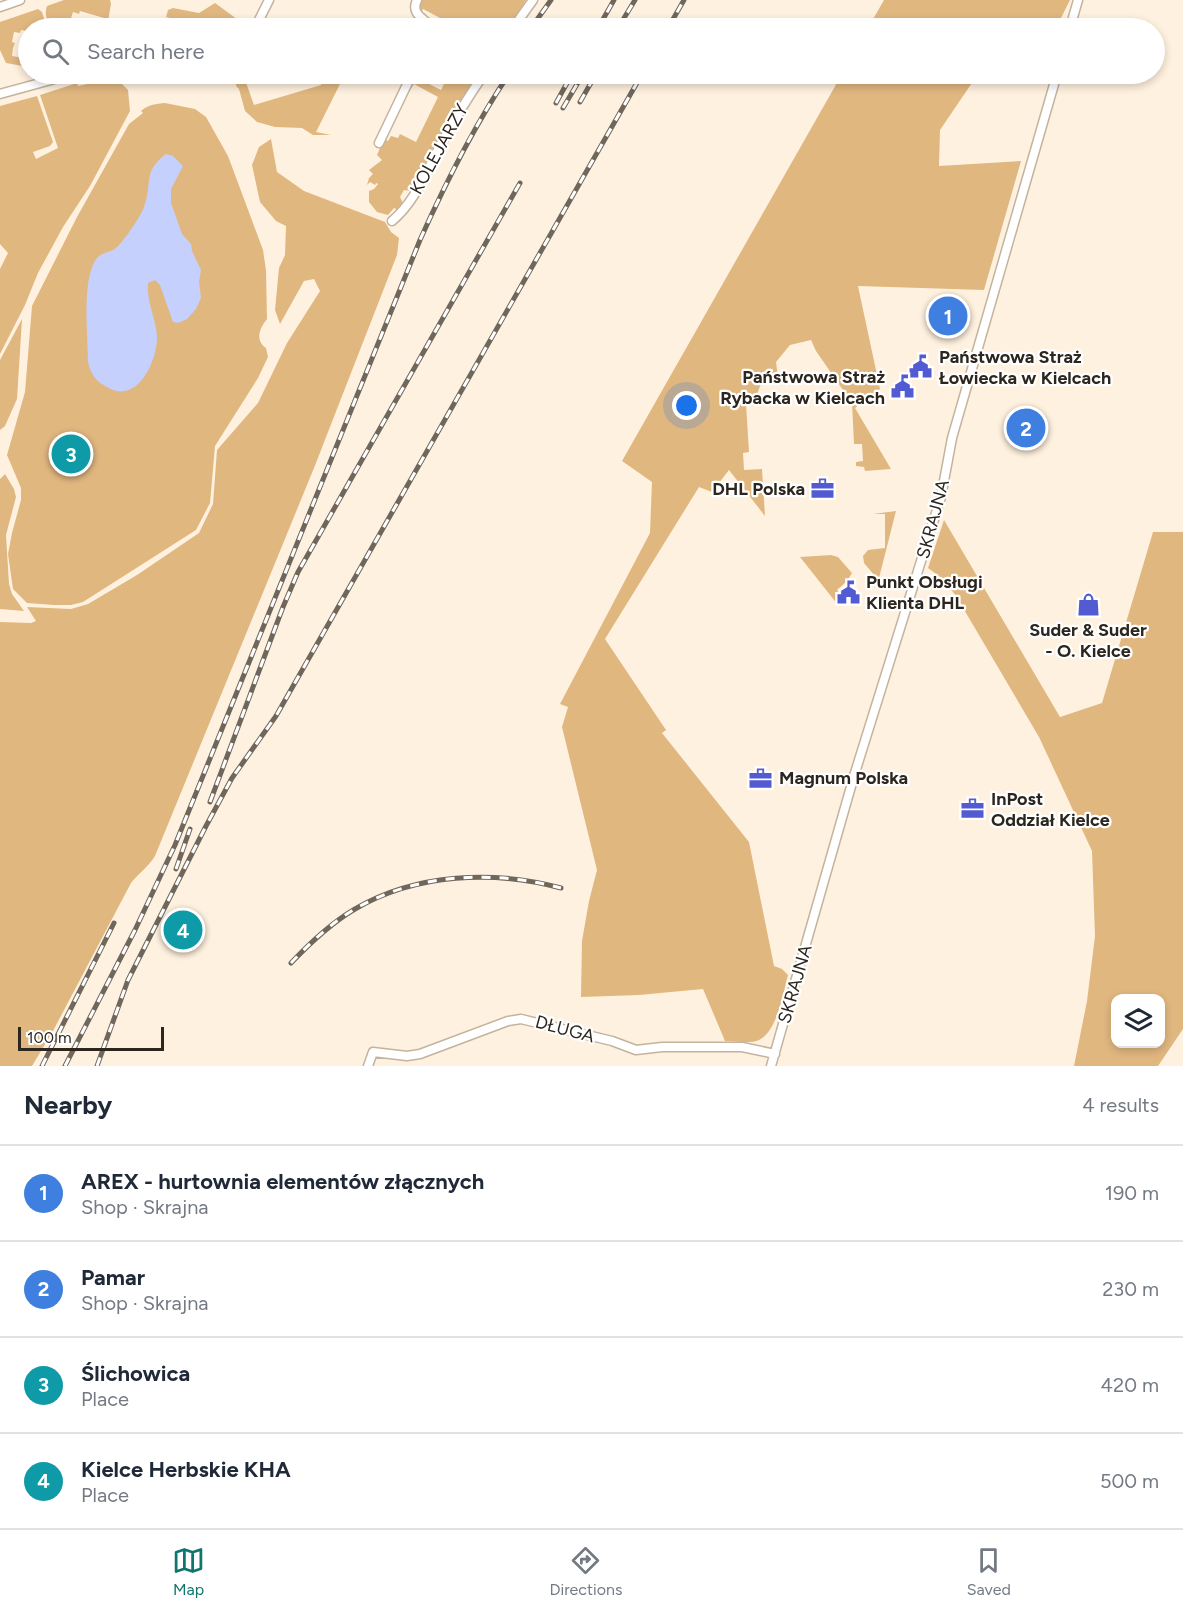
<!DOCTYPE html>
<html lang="en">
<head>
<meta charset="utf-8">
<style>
  :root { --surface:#fff; --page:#f6f6f7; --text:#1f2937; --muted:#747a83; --line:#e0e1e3; --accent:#0f766e }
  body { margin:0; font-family:Figtree,sans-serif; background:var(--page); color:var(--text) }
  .controls { position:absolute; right:18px; bottom:18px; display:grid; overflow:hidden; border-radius:12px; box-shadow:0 3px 9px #0003 }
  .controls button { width:54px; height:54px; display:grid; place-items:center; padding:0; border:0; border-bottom:2px solid var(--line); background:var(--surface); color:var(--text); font:30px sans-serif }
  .scale { position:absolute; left:18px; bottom:15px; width:146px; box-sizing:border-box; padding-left:6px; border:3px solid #2c261e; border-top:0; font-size:16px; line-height:21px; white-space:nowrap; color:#2c261e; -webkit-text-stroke:4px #fff; paint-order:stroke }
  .you { position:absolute; left:687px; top:406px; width:21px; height:21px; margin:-15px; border:4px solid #fff; border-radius:50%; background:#1a73e8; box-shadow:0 0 0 9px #1a73e833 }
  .badge { display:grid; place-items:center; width:39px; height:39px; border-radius:50%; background:var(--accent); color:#fff; font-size:20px; font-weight:700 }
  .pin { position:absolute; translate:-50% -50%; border:3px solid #fff; box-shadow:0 2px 6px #0006 }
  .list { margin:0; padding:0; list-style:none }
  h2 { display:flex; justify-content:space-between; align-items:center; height:78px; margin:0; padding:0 24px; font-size:26px }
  h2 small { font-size:20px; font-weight:400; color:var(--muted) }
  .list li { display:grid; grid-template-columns:39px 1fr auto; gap:18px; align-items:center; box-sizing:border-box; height:96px; padding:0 24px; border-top:2px solid var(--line) }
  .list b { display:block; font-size:22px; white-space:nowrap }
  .list p { margin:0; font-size:20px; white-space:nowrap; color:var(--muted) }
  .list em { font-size:20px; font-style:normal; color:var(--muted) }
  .icon { flex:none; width:33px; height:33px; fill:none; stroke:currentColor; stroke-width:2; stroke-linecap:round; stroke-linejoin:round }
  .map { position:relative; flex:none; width:1183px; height:1066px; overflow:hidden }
  .search { position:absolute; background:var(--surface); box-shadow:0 3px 9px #0003; left:18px; right:18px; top:18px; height:66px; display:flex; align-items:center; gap:15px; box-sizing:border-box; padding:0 21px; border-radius:33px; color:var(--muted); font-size:22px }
  .sheet { height:462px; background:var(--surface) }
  nav { display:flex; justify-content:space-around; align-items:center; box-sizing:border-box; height:84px; border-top:2px solid var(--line); background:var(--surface); font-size:16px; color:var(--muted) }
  nav a { display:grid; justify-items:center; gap:3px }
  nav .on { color:var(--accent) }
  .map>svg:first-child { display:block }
</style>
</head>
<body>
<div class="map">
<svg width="1183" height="1066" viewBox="0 0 1183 1066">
  <rect width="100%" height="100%" fill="#fff1df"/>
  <path fill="#e1b780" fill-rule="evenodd" d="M64,0H110L111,4L107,27H102L104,18L80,11L79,14L73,12L70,21L74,24L73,28C58,29 41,24 47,6Z
    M421,0H526L508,28H466L446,19L442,25L440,23V18L423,9L421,13L418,5Z
    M884,0H1070L1058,24L1011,25L1009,28H868Z
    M215,3L241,22L240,28H232L231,21L227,20L225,23L212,19H206L203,28H164L166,19L170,18L166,17L168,10L173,8L199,13Z
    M38,9L42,12L47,28H28V31L21,30L20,33L14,32L12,42L15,43L13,48L12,56L24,58L23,61L28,62V67L6,63L0,50V22Z
    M112,74L128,90L130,111L90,186L63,227L38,273L25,305L0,354V269L8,253L0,244V106L37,96L53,142L50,146L33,152L36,159L58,148L40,95L77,83L78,86L92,83V80Z
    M237,74H243L254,105L321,85L327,74H345L316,132L331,135H313L302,128L275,127L257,122L245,111L239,89L236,86Z
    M449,74H479L433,148L411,191L404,190L400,197L403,203L396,212V209L394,208L388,215L377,212L369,202V191L374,189L378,184L376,183L375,185L370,182L367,185L369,178L373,174L369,170L382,160L377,155L384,139L388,141L391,136L398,138L400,134L416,142L438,97L414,84L410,90L414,78H417L441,90Z
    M842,74H978L940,130L939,166L1021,161L984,290L858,286L880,389L855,408L891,469L865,471L864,467L856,466V462L863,461L862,444H854L852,403L816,351L811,340L790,345L776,362L778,377C761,379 757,387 757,403L746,404L749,452L743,453L744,470L762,469L765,516L729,470L712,492L699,487L605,639L666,730L662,733L749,842L774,966L782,969L788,975C783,993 777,1032 759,1040C751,1044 735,1041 725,1041L703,989L639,995L581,997L582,941L589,901L597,870L562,727L568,707L560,704L650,533L652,482L622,461Z
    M165,103L195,109L206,117L228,156L263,250L266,270L267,319C259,329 255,340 266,348L268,357L258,378L215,446L210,503L196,530L83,602L71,605H54L27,603L13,589L8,554L12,533L21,500V488L7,455L25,392L32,306L77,217L129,124L143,113L141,111C149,104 156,104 165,103Z
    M271,139L277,172L304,191L385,222L391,232L399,238L397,255L314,468L155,856C148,867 139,873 131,883L53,1031L32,1066H0V622L31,623L36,621L27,607L71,609L88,604L137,575L199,533L213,504L217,450L258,403L287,343L320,291L314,279L304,281L280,324L275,310L279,268L285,255L286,226L276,221L260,202L252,165L259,147Z
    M22,319L17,399L5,426L0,430V360Z
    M5,474L14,489L16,497L6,535L9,584L12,594L24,611L0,609V479Z
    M896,511L879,578L883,579L881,583L864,563L863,556L868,550L885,548V514H873Z
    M944,520L1060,717L1102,703L1153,532H1183V1029L1158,1066H1074L1087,1001L1095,936L1092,851L1039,737L956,596L943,579L928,568ZM1116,999H1160V1044H1116Z
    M831,555L838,557L852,573L847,581L837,590L844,600L838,605L800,557Z"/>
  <path fill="#c6d0fc" d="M166,154L173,156L183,166L171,189V203L182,234L191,244L192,251L201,270L199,282L201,298L196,309L187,319L178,323L173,322L160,285L155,280L148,283C146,302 157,320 157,339C156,364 136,405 107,387C96,381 91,375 88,362C88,337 81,275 98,257C102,253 110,252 115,249C122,244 141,216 144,207C153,183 142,172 166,154Z"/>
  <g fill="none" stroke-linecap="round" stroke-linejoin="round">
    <defs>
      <path id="street" d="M417,0C410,15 425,18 432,28
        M0,7L20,0
        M255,28L269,0
        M513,28L533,0
        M1070,28L1078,0
        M0,94L73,74
        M379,143L412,74
        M392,221C415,202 426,172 440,146C453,122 468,97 484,74
        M368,1066L373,1052L407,1056L420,1054L508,1021L521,1019L612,1041L636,1050L662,1047H742L775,1054
        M771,1066L854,776L941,497L952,438L1057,74"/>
    </defs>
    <use href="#street" stroke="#c4b39e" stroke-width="11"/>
    <use href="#street" stroke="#fff" stroke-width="8"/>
    <defs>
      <path id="rail" d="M531,28L551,0
        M598,28L614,0
        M618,28L635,0
        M668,28L684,0
        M580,102L596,74
        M556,103L572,74
        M563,108L583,74
        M210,802L283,607L298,572L520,183
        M176,869L190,829
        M291,963C310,943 331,923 355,909C416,873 494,870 561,888
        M42,1066L114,923
        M65,1066L135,930L175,845L420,240C446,182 474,126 509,74
        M97,1066L128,980L206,826L232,778L276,716L642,74"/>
    </defs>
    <use href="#rail" stroke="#6f675b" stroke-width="5"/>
    <use href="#rail" stroke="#fff" stroke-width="3" stroke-dasharray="9" stroke-linecap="butt"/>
  </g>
  <defs>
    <symbol id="civic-bare" viewBox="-9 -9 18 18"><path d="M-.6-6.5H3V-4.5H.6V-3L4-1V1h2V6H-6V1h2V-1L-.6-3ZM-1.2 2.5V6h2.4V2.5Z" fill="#525bd1" stroke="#fff" stroke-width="2.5" paint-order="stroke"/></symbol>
    <symbol id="office-bare" viewBox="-9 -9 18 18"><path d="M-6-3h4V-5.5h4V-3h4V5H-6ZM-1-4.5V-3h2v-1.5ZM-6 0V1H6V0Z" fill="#525bd1" stroke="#fff" stroke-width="2.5" paint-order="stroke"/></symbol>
    <symbol id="shop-bare" viewBox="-9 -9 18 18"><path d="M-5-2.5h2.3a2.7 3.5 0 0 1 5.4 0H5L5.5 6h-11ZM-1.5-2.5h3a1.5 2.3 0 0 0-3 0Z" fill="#525bd1" stroke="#fff" stroke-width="2.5" paint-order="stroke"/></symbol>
  </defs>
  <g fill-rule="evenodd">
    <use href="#civic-bare" x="904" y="350" width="33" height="33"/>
    <use href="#civic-bare" x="886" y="370" width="33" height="33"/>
    <use href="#office-bare" x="806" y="472" width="33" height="33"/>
    <use href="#civic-bare" x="832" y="576" width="33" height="33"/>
    <use href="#shop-bare" x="1072" y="588" width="33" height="33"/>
    <use href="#office-bare" x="744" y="762" width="33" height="33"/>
    <use href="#office-bare" x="956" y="792" width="33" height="33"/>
  </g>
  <g text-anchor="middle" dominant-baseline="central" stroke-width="4.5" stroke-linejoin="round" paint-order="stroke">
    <g font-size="18" fill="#2c261e" stroke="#fff">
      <text transform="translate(439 149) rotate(-61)">KOLEJARZY</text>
      <text transform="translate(933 519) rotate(-75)">SKRAJNA</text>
      <text transform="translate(795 984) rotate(-74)">SKRAJNA</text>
      <text transform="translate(565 1029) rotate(15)">DŁUGA</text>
    </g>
    <g font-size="18" font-weight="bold" fill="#2c261e" stroke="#fff" text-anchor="start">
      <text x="939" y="357">Państwowa Straż<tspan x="939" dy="21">Łowiecka w Kielcach</tspan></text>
      <text x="885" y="377" text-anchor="end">Państwowa Straż<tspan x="885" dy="21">Rybacka w Kielcach</tspan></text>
      <text x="805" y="489" text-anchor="end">DHL Polska</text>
      <text x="866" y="582">Punkt Obsługi<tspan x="866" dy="21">Klienta DHL</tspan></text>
      <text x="1088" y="630" text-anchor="middle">Suder &amp; Suder<tspan x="1088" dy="21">- O. Kielce</tspan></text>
      <text x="779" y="778">Magnum Polska</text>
      <text x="991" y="799">InPost<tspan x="991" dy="21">Oddział Kielce</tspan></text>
    </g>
  </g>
</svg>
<div class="controls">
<button><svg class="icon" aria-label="layers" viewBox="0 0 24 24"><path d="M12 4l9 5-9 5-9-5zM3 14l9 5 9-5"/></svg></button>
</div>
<div class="scale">100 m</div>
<div class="you"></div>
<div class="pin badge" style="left:948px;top:316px;background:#3f7fe0">1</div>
<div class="pin badge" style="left:1026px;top:428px;background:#3f7fe0">2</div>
<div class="pin badge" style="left:71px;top:454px;background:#0f9aa8">3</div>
<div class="pin badge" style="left:183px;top:930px;background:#0f9aa8">4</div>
<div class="search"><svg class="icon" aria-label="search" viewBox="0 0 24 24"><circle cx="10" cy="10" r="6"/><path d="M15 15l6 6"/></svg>Search here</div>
</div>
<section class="sheet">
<h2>Nearby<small>4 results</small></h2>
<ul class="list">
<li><span class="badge" style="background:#3f7fe0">1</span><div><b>AREX - hurtownia elementów złącznych</b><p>Shop · Skrajna</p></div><em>190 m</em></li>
<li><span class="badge" style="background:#3f7fe0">2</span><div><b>Pamar</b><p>Shop · Skrajna</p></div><em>230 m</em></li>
<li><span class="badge" style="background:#0f9aa8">3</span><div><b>Ślichowica</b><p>Place</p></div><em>420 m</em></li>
<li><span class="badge" style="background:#0f9aa8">4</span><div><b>Kielce Herbskie KHA</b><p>Place</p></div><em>500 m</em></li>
</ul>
</section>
<nav>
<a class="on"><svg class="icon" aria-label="map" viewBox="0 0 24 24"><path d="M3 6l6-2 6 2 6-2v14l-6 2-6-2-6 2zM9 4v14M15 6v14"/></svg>Map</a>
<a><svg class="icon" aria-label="directions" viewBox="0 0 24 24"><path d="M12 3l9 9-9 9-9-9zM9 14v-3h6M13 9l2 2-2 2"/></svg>Directions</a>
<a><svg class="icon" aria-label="saved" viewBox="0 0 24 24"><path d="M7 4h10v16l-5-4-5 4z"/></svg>Saved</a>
</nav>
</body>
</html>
